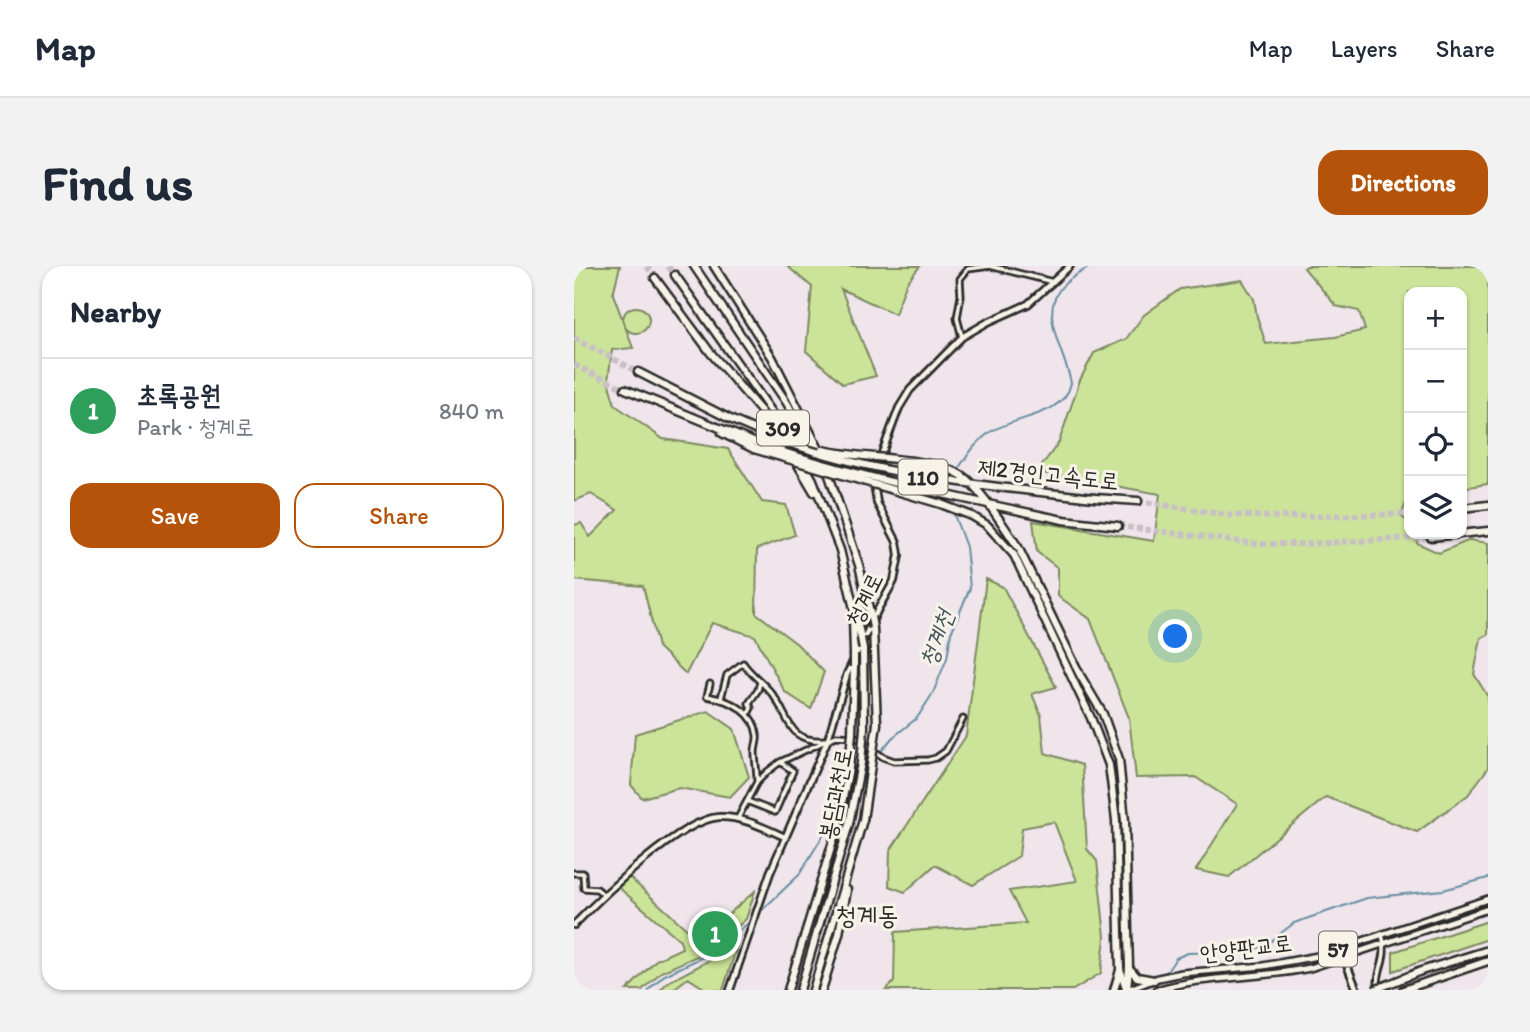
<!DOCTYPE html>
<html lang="en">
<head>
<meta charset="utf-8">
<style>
  :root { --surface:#fff; --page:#f2f2f3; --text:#1f2937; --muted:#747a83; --line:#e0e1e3; --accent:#b45309 }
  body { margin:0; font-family:Itim,"Poor Story",sans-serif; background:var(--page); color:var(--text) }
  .controls { position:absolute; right:21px; top:21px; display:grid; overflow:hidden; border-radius:14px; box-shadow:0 2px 5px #0004 }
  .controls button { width:63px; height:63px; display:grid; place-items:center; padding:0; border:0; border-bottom:2px solid var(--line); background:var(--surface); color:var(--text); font:35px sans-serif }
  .you { position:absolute; left:602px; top:371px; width:24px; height:24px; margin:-18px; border:5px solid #fff; border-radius:50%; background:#1a73e8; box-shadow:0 0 0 10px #1a73e833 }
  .badge { display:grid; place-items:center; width:46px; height:46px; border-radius:50%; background:var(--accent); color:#fff; font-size:23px; font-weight:700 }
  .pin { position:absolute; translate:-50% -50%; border:4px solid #fff; box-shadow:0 2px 7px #0006 }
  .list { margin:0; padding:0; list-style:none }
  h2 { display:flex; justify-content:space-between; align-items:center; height:91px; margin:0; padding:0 28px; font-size:30px }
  h2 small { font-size:23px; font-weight:400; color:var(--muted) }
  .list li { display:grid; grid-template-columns:46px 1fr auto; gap:21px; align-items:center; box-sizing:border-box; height:105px; padding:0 28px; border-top:2px solid var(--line) }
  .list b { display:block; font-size:26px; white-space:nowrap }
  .list p { margin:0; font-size:23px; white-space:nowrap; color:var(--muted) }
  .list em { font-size:23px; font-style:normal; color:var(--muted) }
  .actions { display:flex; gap:14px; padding:21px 28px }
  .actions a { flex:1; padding:16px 0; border:2px solid var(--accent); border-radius:21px; text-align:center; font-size:24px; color:var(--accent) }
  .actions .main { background:var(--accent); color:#fff }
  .icon { flex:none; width:38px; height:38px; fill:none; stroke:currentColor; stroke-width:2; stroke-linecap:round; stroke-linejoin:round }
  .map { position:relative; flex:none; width:914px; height:724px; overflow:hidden; border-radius:21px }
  header { display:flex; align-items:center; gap:42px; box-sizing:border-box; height:98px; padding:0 35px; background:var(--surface); border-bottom:2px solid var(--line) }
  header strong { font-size:33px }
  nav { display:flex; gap:38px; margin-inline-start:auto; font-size:24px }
  .intro { display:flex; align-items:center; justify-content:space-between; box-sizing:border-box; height:168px; padding:0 42px }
  h1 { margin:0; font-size:49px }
  .button { padding:18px 32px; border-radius:21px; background:var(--accent); color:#fff; font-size:24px; font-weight:700 }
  main { display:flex; gap:42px; padding:0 42px }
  aside { flex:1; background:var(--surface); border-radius:21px; box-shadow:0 2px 5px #0004 }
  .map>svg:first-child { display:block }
</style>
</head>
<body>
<header>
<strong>Map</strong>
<nav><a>Map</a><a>Layers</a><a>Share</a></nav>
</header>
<div class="intro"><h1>Find us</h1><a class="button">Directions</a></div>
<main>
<aside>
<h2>Nearby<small></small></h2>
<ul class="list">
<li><span class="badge" style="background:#2e9e5b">1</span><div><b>초록공원</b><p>Park · 청계로</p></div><em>840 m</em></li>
</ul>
<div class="actions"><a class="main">Save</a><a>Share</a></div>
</aside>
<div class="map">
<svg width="914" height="724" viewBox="0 0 914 724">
  <rect width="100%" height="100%" fill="#efe5eb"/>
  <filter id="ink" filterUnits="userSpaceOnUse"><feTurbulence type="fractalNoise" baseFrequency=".0143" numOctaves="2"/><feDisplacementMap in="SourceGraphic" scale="14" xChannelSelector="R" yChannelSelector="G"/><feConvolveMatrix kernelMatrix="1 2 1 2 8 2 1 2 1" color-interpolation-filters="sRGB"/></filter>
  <g filter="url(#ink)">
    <path fill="#cce499" stroke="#7c8862" stroke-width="2" d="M0,0H46L39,28L59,82L38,84L34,115L41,139L89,173L154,183L188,236L212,239L221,269L183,283L182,347L223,378L250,406L237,443L211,426L181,370L138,357L112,408L84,381L69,320L0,314V259L7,257L16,271L43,244L17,228L0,235Z
      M213,0H346L332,18L321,48L267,23L302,110L269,118L232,85L238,21Z
      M733,0H914V218L888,222V26H835V229L827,250L835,257V268H841L843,277L865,287L896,274L914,277V368L907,372L900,408L914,431V502L894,529L843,566L752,531L655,611L622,604L663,538L621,511L562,512L555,452L516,353L484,330V302L463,286L459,255L580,275L586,228L463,206L485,176L506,114L520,87L552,73L570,49L606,23L668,14L680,33L683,51L692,78L761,71L791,64L785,45L762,40L730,2Z
      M49 54a13 13 0 1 1 26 0a13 13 0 1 1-26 0Z
      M412,313L429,321L482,421L458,428L467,449L471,487L508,499L513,583L523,595L531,671L527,707L499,724H312L320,716L321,666L452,657L435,625L503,615L480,556L448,562L445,590L399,619L361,599L331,626L315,620L316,585L392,470Z
      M134,445L160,463L175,511L156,531L105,522L68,532L57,519L61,468Z
      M55,611L119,669L134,666L181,625L172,653L160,664L132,686L87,706L68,724H53L82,694L108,682L106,674L44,621Z
      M914,655V673L819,705V686Z
      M163,680L149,724H133L114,712L98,724H86L94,716Z"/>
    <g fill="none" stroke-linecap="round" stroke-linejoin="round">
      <path stroke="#688ea2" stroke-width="2" d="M384,203C394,189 402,176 416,166C441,150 490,151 497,117C492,88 465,51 486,23C493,13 508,6 517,0
        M373,227L371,223L375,217
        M300,494L318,472L343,452L359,427L373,392L377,367L396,322L392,281L379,246
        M287,511L294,502
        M271,534L279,521
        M185,647L225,609L264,545
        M592,707L602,692L614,687L677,685L693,678L720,657L793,632L869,624L914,612
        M74,724L89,710L139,686L178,654"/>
      <path stroke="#c8c0c5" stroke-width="6" stroke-dasharray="6 3" stroke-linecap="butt" d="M73,0L81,12
        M94,0L101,9
        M0,72L64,106
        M0,99L51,123
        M564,235L654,249L701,251L835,248
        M544,260L684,278H732L857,271"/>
      <defs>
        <path id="street" d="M388,71L383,52L387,30L386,13L394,3L416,0L479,16
          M136,418L133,430C154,434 180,444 183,469C184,475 181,480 181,486C181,495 183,504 183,514
          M147,432L153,409L169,397C177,409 190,417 199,429C217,453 213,477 252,474
          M174,448L177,442L175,437L184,424L186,416
          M173,535L201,546L219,505L206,496
          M164,552L183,516L193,506L206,496L262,470L282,471L309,491L320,495L354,494L362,492L372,485L389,453
          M0,607H9L10,622L23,623L30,629
          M804,724C802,701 815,695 808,668"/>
        <path id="secondary" d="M0,659C27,631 107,553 145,551C168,550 190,562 211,571
          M766,682L783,724
          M156,724L196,607L254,473L273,408L304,343L320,315L325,289L323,276L303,237L299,211L325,142L336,124L388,71L414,56L454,38L496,0"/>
        <path id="primary" d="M553,724L584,712L608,707L689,700L744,690L914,633
          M582,724C632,709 685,713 736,702L914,643"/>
        <path id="highway" d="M120,0L213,137L248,199
          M140,0L198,91L249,191L285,299L297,351
          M101,9L214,169L239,214L266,284L287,372
          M81,12L136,86L204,165L240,226
          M64,106L158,154L188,167
          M51,123L182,177
          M148,167L180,183
          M521,232L564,235
          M888,242L914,239
          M489,254L544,260
          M857,271L914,265
          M444,281L506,409L529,448L545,493L551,555L555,702L553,724
          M440,289L517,452L535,499L542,554L546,703L552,722
          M279,351L280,388
          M299,362L303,458
          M289,383L290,462
          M278,467L280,401
          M555,702L563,711L580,714
          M847,705L914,684
          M214,724L263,562
          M226,724L275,558
          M239,724L289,554
          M248,724L265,668L273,624
          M540,724L546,704
          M829,724L914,695"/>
      </defs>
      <use href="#street" stroke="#2b2b2b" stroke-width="9"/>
      <use href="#secondary" stroke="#2b2b2b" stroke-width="10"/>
      <use href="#primary" stroke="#2b2b2b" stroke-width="10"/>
      <use href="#highway" stroke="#2b2b2b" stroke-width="11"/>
      <use href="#street" stroke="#f7f3e8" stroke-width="3.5"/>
      <use href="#secondary" stroke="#f7f3e8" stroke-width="4.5"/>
      <use href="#primary" stroke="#f7f3e8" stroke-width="5"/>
      <use href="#highway" stroke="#f7f3e8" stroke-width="6"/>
      <defs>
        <path id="highway-bridge" d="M183,165C293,210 404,219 521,232
          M182,177C282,211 385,232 489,254
          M180,183L367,238L398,250L413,259L440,289
          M249,184C286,193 359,191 387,209C408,223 429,260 444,281
          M297,351L299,362
          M287,372L289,383
          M280,388V401
          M289,554L303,458
          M275,558L287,497L290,462
          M263,562L275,502L278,467
          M800,724L847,705"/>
      </defs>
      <use href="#highway-bridge" stroke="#2b2b2b" stroke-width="11" stroke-linecap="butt"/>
      <use href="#highway-bridge" stroke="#f7f3e8" stroke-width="6"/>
    </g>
  </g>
  <g text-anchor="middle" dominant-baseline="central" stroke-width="6" stroke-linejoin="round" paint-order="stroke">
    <g fill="#f7f3e8" stroke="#686764" stroke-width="2">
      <rect x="183" y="144.5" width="52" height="35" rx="5"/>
      <rect x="324.5" y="193.5" width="49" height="35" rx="5"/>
      <rect x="745" y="665.5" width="38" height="35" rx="5"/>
    </g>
    <g font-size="21" font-weight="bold" fill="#2b2b2b">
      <text x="209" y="162">309</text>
      <text x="349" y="211">110</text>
      <text x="764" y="683">57</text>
    </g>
    <g font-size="23" fill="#2b2b2b" stroke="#f7f3e8">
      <text transform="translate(474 208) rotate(6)">제2경인고속도로</text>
      <text transform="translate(290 333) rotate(-64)">청계로</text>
      <text transform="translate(261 528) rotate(-79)">봉담과천로</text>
      <text transform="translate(672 682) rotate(-7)">안양판교로</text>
    </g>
    <g font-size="24" font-style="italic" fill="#44545d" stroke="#f7f3e8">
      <text transform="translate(362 372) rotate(-70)">청계천</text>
    </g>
    <g font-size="26" fill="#2b2b2b" stroke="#f7f3e8">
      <text x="293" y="649">청계동</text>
    </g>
  </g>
</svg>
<div class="controls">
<button>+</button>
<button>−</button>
<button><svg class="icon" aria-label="locate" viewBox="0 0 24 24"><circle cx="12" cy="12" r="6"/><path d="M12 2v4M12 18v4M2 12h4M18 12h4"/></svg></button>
<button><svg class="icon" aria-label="layers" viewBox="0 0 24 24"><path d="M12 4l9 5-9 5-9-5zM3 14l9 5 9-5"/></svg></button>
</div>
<div class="you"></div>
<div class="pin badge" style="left:141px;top:668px;background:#2e9e5b">1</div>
</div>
</main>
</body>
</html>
